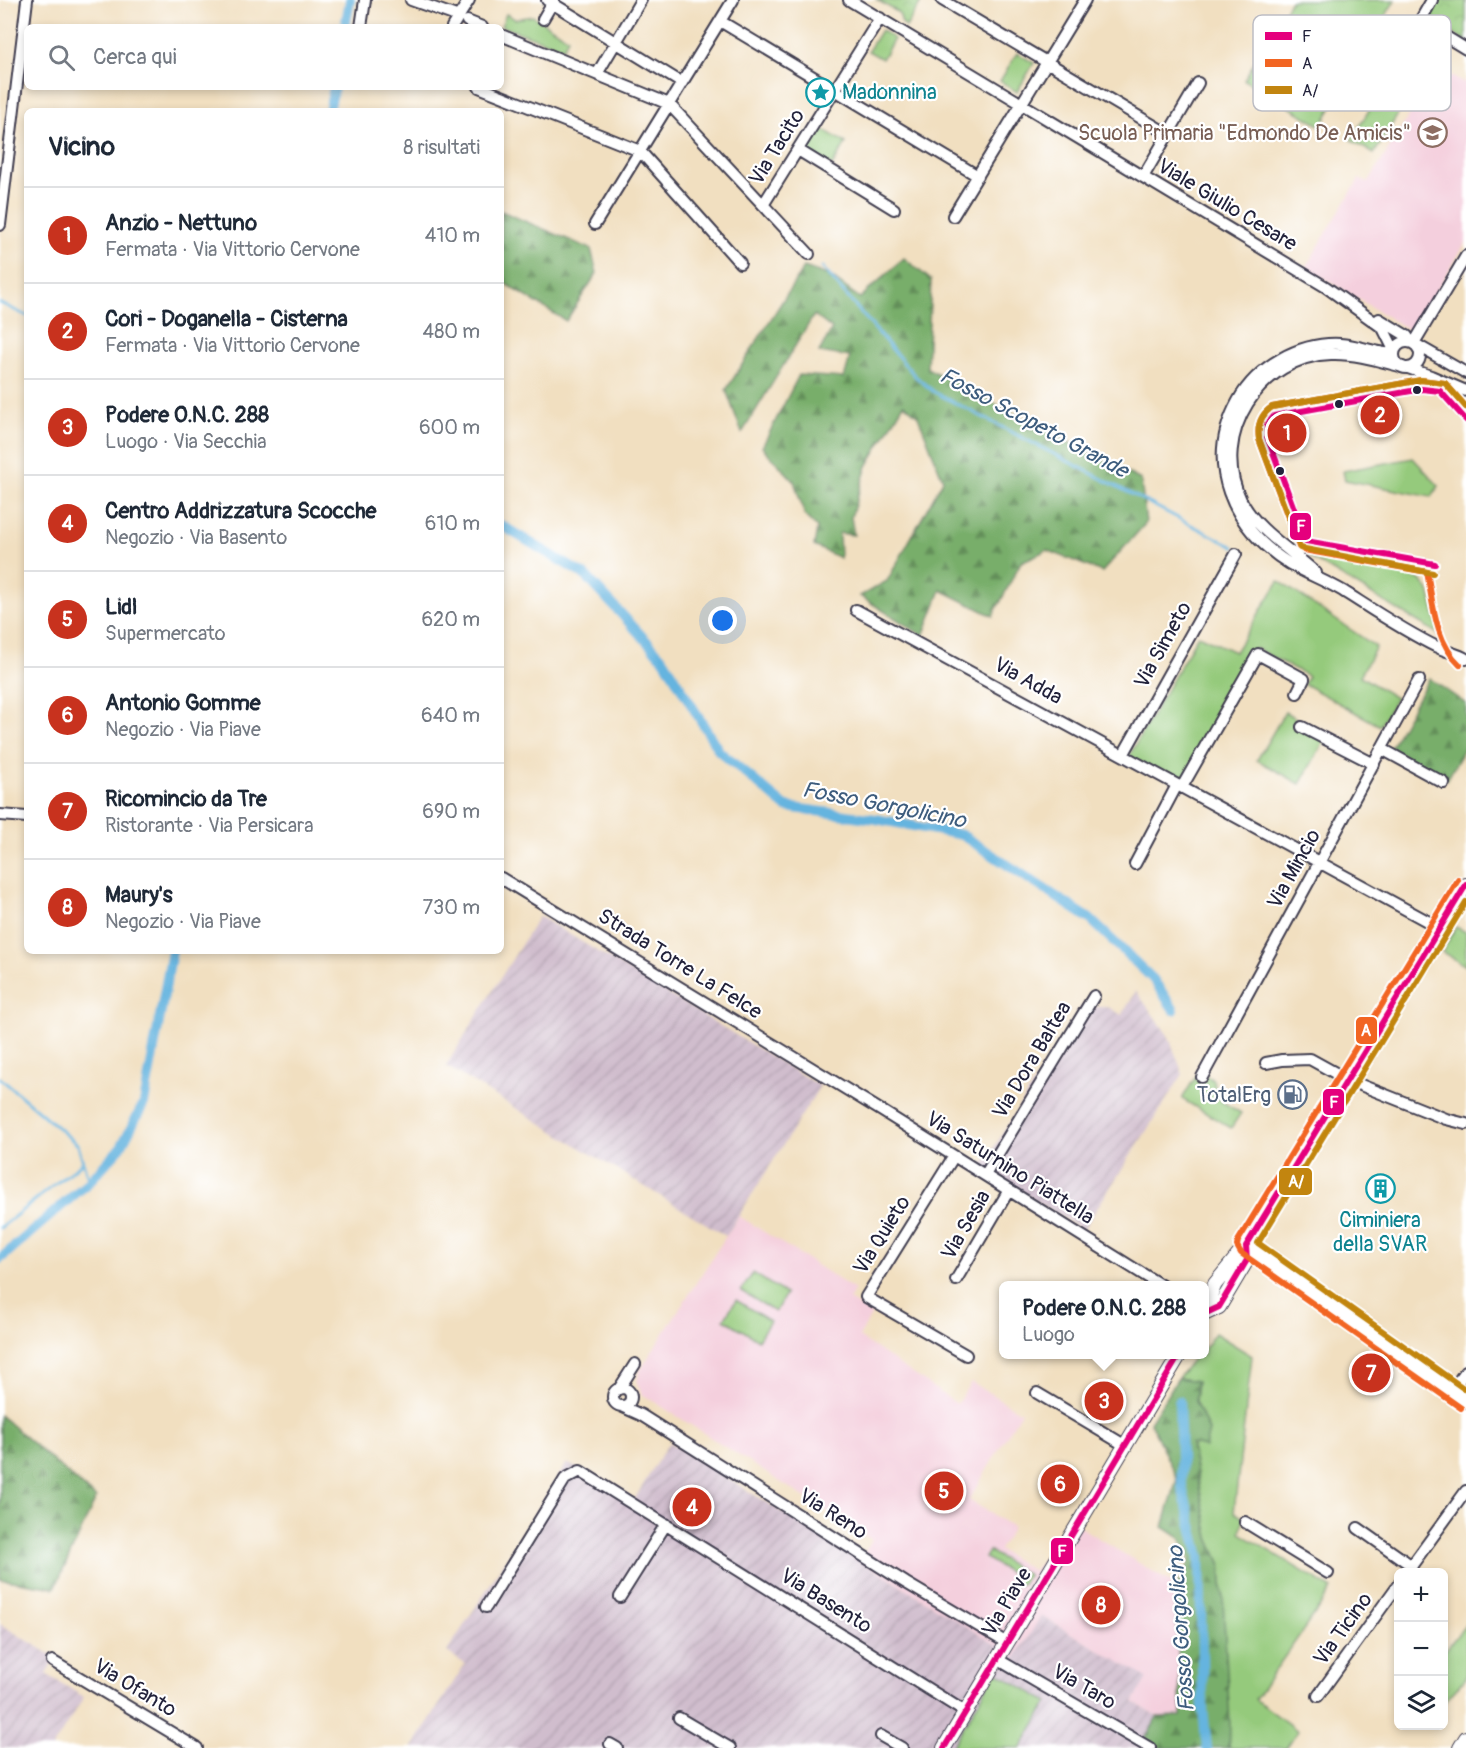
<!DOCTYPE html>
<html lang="it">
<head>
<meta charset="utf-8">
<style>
  :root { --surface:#fff; --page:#f6f6f7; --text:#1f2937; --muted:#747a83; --line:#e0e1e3; --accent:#c8321e }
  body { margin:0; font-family:Pangolin,sans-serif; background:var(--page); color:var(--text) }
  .controls { position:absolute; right:18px; bottom:18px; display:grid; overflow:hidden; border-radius:9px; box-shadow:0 3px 9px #0003 }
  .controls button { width:54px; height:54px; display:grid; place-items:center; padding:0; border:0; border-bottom:2px solid var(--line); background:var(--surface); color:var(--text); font:30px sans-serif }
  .you { position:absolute; left:723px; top:621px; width:21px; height:21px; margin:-15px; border:4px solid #fff; border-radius:50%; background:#1a73e8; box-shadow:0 0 0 9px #1a73e833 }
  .badge { display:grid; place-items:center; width:39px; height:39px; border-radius:50%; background:var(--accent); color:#fff; font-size:20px; font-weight:700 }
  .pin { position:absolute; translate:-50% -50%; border:3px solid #fff; box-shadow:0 2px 6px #0006 }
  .popup { position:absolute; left:999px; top:1281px; width:210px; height:78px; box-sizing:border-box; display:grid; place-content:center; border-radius:9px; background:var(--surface); filter:drop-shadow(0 2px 4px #0005); font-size:20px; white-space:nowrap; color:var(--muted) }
  .popup b { font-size:22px; color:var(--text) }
  .popup::after { content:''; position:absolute; left:50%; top:100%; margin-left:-12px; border:12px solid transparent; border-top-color:var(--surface) }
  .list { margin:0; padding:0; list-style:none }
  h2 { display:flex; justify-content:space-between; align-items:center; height:78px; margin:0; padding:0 24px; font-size:26px }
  h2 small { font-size:20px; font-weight:400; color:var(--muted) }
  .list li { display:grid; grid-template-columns:39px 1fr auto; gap:18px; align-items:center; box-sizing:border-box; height:96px; padding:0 24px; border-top:2px solid var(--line) }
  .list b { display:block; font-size:22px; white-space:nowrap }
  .list p { margin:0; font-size:20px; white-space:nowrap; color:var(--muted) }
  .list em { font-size:20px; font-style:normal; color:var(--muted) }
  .icon { flex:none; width:33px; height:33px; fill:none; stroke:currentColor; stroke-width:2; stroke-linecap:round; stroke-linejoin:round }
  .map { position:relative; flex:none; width:1466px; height:1748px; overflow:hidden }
  .search { position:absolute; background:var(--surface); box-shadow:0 3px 9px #0003; left:24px; top:24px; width:480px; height:66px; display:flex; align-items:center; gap:15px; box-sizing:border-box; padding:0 21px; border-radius:9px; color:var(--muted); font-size:22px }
  .panel { position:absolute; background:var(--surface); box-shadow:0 3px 9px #0003; left:24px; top:108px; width:480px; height:846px; border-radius:9px }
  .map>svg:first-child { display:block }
</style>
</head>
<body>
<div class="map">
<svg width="1466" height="1748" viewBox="0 0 1466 1748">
  <defs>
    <pattern id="industrial-furrows" width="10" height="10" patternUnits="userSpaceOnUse" patternTransform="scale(1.5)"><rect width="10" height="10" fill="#d0bdcd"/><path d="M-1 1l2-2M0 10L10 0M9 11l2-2" fill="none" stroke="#b2a2b1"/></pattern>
    <pattern id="forest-firs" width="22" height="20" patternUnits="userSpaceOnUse" patternTransform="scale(1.5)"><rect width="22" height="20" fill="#78ae6b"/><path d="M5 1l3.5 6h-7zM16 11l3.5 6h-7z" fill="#628d59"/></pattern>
    <pattern id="park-crowns" width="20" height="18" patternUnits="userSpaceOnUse" patternTransform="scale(1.5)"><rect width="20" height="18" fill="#95ca7b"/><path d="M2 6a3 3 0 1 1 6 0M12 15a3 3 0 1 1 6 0" fill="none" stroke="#80ad6b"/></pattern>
  </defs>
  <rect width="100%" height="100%" fill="#fff"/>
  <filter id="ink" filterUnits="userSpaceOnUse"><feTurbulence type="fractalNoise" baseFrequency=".0167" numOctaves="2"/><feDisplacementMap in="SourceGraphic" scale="12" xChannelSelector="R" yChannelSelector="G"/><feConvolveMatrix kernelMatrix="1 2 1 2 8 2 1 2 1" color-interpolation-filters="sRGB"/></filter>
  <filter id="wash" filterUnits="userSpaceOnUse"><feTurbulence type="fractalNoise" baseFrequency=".008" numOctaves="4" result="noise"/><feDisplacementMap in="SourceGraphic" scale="24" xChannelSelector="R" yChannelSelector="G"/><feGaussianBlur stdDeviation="1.35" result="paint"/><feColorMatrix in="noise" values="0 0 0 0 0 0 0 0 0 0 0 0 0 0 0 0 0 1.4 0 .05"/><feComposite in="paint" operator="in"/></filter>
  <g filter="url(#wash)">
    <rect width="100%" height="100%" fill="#f1dfc0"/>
    <path fill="#f4cfdd" d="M1438,68L1463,83L1466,79V242L1412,332L1306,267L1359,179L1368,183Z
      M739,1216L855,1290L849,1300L872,1314L859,1337L957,1404L971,1382L1021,1412L969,1500L1013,1527L999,1550L1034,1571L1070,1521L1175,1585L1181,1717H1158L1133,1702L1146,1678L1041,1616L1017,1658L860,1560L872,1540L642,1394L637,1383L639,1372Z"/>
    <path fill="url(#industrial-furrows)" d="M539,916L820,1086L726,1236L446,1066Z
      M1136,991L1168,1035L1183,1074L1083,1230L982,1167L1081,1007H1108L1122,1015Z
      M669,1442L1016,1657L1041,1616L1147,1678L1133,1702L1158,1717L1146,1737L1161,1748H412L465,1664L447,1652L567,1463L634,1500Z
      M0,1624L55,1657L46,1674L84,1697L52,1748H0Z"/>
    <path fill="#95ca7b" stroke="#5c765b" stroke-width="1.5" d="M1291,0H1395L1321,126L1244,80Z
      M506,14L515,19L533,16L568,38L563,48L501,26Z
      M881,30L894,39L882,59L868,51Z
      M1405,50L1429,64L1402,108L1379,93Z
      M1017,53L1034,63L1017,92L1000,81Z
      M1377,97L1400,111L1374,154L1351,140Z
      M817,126L846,143L832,166L803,149Z
      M1413,458L1439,486L1431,497L1345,480L1343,471Z
      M1310,556L1405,573L1421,580L1429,591L1440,635L1309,557Z
      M1279,581L1376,647L1360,676L1396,698L1380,726L1304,684L1308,676L1255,648L1181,784L1129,756L1198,635L1235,652Z
      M1285,712L1327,736L1300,784L1257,760Z
      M1456,927L1466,932V966L1442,952Z
      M1199,1071L1213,1080L1219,1100L1241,1113L1231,1128L1182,1099Z
      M753,1273L786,1294L775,1312L741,1291Z
      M736,1300L770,1321L758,1340L724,1319Z
      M1215,1333L1252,1356L1234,1512L1244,1518L1240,1533L1332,1589L1255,1699L1298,1731L1286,1748H1229V1724L1221,1565L1209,1538L1191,1443L1209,1431L1195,1401L1197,1382L1178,1378L1196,1355L1204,1354L1205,1347Z
      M989,1551L1028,1575L1022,1584L1016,1585L1011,1582L1015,1576L985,1558Z
      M1466,1624V1677L1444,1703V1652Z
      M996,1672L1048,1702L1021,1748H951Z"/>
    <path fill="url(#forest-firs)" stroke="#4d6853" stroke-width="1.5" d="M501,211L591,249L597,273L566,321L501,281Z
      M904,258L931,280L927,368L1141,480L1146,523L1102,572L1047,550L1021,562L993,616L941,590L923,636L860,596L887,581L943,480L918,416L904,404L867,466L851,517L854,535L839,533L840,558L814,546L817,528L805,516L794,481L762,447L799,375L844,378L850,357L819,352L832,329L814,315L742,433L726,390L804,267L830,276L860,298Z
      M1429,678L1466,704V746L1447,780L1390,748Z
      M1178,1378L1197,1381L1195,1401L1209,1431L1205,1447L1191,1444L1209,1538L1221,1565L1230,1724L1229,1748H1161L1145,1738L1158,1717L1181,1716L1175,1585L1182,1579L1190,1560L1180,1538L1163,1527L1177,1479L1150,1422Z
      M0,1415L96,1498L55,1588L0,1579Z"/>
    <path fill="url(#park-crowns)" stroke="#5c765b" stroke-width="1.5" d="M877,0H922L906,27L902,23L899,13Z
      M1439,0H1466V41L1428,18Z"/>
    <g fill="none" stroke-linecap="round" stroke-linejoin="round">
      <path stroke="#65b4df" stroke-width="3" d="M822,267L915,376L934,392L1234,547
        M0,303L27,316
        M0,1078L78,1145L89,1182
        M0,1228L83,1162"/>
      <path stroke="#65b4df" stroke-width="10" d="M345,27L350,0
        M329,111L334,87
        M501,525L586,576L665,661L719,751L786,807L876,819L962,835L1090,919L1153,979L1174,1010
        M0,1259L89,1182L121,1147L144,1103L172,951
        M1179,1401L1182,1487L1200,1557L1203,1710L1207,1748"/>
    </g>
  </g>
  <g filter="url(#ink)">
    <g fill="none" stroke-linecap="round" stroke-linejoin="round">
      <defs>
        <path id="street" d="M411,0L459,17
          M547,0L682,83
          M849,0L1326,287L1383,328L1394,350
          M942,0L1168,134
          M1432,0L1420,21L1466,49
          M543,19L554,0
          M467,21L482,27
          M720,21L978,176
          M361,27L365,0
          M452,27L469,0
          M501,35L669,104L809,254
          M597,74L641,0
          M479,87L640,151L740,263
          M798,150L894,209
          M1143,177L1198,83
          M763,205L880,18
          M953,216L1085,0
          M595,224L733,0
          M0,225L27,0
          M1379,319L1407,336L1410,341
          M1394 355a13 13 0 1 1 26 0a13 13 0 1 1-26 0Z
          M1414,343L1466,256
          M1417,345L1466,373
          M1394,354C1376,353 1358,345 1340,344C1300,342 1257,366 1238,401C1203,464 1232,528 1290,564C1307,574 1326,581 1343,591C1373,610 1404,631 1437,647C1446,652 1457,653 1466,659
          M1408,368L1431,376L1466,391
          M1316,573C1290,549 1257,531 1241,500C1209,435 1261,356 1331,354C1355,353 1380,361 1403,367
          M856,610L1440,928
          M1302,727L1374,764
          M1382,749L1444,783
          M1123,755L1236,554
          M1182,787L1258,654L1304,679L1297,693
          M0,815L27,817
          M1135,864L1177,785
          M501,878L882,1111L1162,1286
          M1266,1063L1282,1060L1310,1059L1348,1080L1446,1119L1466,1124
          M1202,1077L1419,680
          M954,1156L866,1297L966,1355
          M985,1175L1094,996
          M956,1280L1009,1190
          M613 1397a9 9 0 1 1 18 0a9 9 0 1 1-18 0Z
          M619,1389L635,1364
          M1452,1390L1466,1371
          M1037,1393L1126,1446
          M621,1406L641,1415L906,1583L1007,1643
          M1245,1522L1328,1573
          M1358,1528L1412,1566
          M1407,1572L1466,1491
          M620,1597L666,1524
          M486,1607L565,1479L580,1471L965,1712
          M997,1659L1150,1748
          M52,1661L197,1748
          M1318,1696L1398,1585
          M679,1718L730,1748
          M881,1736L902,1748
          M610,1744L617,1748"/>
        <path id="secondary" d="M1246,1246L1466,1401
          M1204,1309L1215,1284L1246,1246L1466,885
          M1204,1314L1219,1307L1247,1260L1246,1246
          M944,1748L1180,1354
          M1460,1748L1466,1738"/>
      </defs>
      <use href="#street" stroke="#413e4f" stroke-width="14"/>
      <use href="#secondary" stroke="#413e4f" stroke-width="16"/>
      <use href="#street" stroke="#fff" stroke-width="10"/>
      <use href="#secondary" stroke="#fff" stroke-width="14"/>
      <defs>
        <path id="bus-1" d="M1435,564L1306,541L1267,436V425L1274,416L1422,389L1440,391L1466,420
          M1204,1314L1219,1307L1247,1260L1246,1246L1466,885
          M944,1748L1180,1354"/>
        <path id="bus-2" d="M1460,665C1435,642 1433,603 1427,572L1304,550L1299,547L1259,439C1257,426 1260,415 1272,407L1421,380L1445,383L1466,407
          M1458,880L1238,1241L1237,1246L1241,1253L1461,1408"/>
        <path id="bus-3" d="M1433,573L1300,548L1259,439C1257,426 1260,415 1272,407L1421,380L1445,383L1466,407
          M1466,902L1258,1243L1466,1390"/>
      </defs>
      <use href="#bus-1" stroke="#fff" stroke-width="10"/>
      <use href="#bus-2" stroke="#fff" stroke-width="10"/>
      <use href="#bus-3" stroke="#fff" stroke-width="10"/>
      <use href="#bus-1" stroke="#e5007d" stroke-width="6"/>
      <use href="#bus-2" stroke="#f26522" stroke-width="6"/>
      <use href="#bus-3" stroke="#c2850f" stroke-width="6"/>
    </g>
  </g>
  <defs>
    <symbol id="sight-ring" viewBox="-11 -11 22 22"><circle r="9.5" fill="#fff" stroke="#0f9aa8" stroke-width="1.5"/><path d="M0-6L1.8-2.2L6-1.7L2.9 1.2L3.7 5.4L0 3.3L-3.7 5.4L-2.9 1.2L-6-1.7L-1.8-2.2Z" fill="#0f9aa8"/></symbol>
    <symbol id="school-ring" viewBox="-11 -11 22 22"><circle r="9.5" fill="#fff" stroke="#8d6e63" stroke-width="1.5"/><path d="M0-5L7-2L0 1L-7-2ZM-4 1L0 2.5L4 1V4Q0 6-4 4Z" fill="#8d6e63"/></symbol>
    <symbol id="fuel-ring" viewBox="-11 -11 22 22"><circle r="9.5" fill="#fff" stroke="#5c6f8a" stroke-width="1.5"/><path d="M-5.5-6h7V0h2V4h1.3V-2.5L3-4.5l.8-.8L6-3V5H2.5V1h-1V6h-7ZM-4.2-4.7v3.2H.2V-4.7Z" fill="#5c6f8a"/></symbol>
    <symbol id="building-ring" viewBox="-11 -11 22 22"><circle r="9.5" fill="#fff" stroke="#0f9aa8" stroke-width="1.5"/><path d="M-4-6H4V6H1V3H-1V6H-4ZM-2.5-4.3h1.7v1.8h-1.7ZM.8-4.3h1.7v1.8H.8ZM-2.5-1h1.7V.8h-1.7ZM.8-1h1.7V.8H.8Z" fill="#0f9aa8"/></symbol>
  </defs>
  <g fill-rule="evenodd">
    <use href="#sight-ring" x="804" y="76" width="33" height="33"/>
    <use href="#school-ring" x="1416" y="116" width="33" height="33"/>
    <use href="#fuel-ring" x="1276" y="1078" width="33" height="33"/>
    <use href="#building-ring" x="1364" y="1172" width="33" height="33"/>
  </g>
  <g fill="#22223b" stroke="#fff" stroke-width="2">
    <circle cx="1417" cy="390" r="5"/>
    <circle cx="1339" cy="404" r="5"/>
    <circle cx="1280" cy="471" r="5"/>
  </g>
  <g text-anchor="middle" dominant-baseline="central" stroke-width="4.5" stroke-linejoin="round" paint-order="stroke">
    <g font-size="21" fill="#0d838f" stroke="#fff" text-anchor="start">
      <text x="842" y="92">Madonnina</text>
      <text x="1380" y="1220" text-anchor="middle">Ciminiera<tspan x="1380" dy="24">della SVAR</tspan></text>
    </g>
    <g font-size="21" fill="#785e54" stroke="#fff" text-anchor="end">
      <text x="1411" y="133">Scuola Primaria "Edmondo De Amicis"</text>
    </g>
    <g font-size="21" fill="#22223b" stroke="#fff">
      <text transform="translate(777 147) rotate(-58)">Via Tacito</text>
      <text transform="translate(1227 205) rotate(31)">Viale Giulio Cesare</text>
      <text transform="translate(1163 645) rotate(-61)">Via Simeto</text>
      <text transform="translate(1028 681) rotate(29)">Via Adda</text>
      <text transform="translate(1294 869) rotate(-61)">Via Mincio</text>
      <text transform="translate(680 964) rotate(32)">Strada Torre La Felce</text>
      <text transform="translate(1032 1060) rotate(-59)">Via Dora Baltea</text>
      <text transform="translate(1010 1168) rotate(32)">Via Saturnino Piattella</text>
      <text transform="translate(966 1225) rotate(-60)">Via Sesia</text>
      <text transform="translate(882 1235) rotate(-58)">Via Quieto</text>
      <text transform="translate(833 1514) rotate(32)">Via Reno</text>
      <text transform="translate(826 1601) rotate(32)">Via Basento</text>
      <text transform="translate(1007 1602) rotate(-59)">Via Piave</text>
      <text transform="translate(1343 1629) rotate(-54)">Via Ticino</text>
      <text transform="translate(1084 1687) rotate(30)">Via Taro</text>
      <text transform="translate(135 1688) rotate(31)">Via Ofanto</text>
    </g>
    <g font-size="21" fill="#4e5e75" stroke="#fff" text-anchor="end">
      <text x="1271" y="1095">TotalErg</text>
    </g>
    <g font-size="22" font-style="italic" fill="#3d5c7d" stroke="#fff">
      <text transform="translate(1034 423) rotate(28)">Fosso Scopeto Grande</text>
      <text transform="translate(884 805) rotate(11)">Fosso Gorgolicino</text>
      <text transform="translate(1181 1629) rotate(-94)">Fosso Gorgolicino</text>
    </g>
  </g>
  <rect x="1253" y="15" width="198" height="96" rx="9" fill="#fff" stroke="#bdbdc4" stroke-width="1.5"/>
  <rect x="1265" y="32" width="27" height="8" fill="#e5007d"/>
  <rect x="1265" y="59" width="27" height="8" fill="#f26522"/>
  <rect x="1265" y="86" width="27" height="8" fill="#c2850f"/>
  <g font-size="16" fill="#22223b">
    <text x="1302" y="42">F</text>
    <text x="1302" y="69">A</text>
    <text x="1302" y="96">A/</text>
  </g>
  <g stroke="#fff" stroke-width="2">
    <rect x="1289" y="512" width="23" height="29" rx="6" fill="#e5007d"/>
    <rect x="1355" y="1016" width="23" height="29" rx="6" fill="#f26522"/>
    <rect x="1322" y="1088" width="23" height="28" rx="6" fill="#e5007d"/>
    <rect x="1278" y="1167" width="35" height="29" rx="6" fill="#c2850f"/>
    <rect x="1050" y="1537" width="24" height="28" rx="6" fill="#e5007d"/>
  </g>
  <g font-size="16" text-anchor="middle" font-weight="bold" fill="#fff">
    <text x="1301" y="532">F</text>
    <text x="1366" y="1036">A</text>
    <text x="1334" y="1108">F</text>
    <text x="1296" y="1187">A/</text>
    <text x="1062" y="1557">F</text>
  </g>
</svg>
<div class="controls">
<button>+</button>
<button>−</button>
<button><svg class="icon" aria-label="layers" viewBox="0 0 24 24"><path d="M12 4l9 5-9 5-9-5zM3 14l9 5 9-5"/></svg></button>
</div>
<div class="you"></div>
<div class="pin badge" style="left:1287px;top:433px">1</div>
<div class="pin badge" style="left:1380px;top:415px">2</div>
<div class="pin badge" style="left:1104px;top:1401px">3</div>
<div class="popup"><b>Podere O.N.C. 288</b>Luogo</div>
<div class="pin badge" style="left:692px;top:1507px">4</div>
<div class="pin badge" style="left:944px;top:1491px">5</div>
<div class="pin badge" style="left:1060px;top:1484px">6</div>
<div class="pin badge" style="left:1371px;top:1373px">7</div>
<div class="pin badge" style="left:1101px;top:1605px">8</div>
<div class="search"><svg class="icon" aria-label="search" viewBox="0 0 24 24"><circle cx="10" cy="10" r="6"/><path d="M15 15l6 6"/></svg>Cerca qui</div>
<section class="panel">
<h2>Vicino<small>8 risultati</small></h2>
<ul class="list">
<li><span class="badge">1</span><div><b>Anzio - Nettuno</b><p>Fermata · Via Vittorio Cervone</p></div><em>410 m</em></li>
<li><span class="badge">2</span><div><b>Cori - Doganella - Cisterna</b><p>Fermata · Via Vittorio Cervone</p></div><em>480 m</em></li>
<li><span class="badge">3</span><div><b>Podere O.N.C. 288</b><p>Luogo · Via Secchia</p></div><em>600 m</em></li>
<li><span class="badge">4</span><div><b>Centro Addrizzatura Scocche</b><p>Negozio · Via Basento</p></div><em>610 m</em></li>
<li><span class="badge">5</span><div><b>Lidl</b><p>Supermercato</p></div><em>620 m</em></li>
<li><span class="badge">6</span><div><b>Antonio Gomme</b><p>Negozio · Via Piave</p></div><em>640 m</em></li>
<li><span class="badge">7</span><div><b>Ricomincio da Tre</b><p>Ristorante · Via Persicara</p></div><em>690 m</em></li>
<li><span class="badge">8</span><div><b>Maury's</b><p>Negozio · Via Piave</p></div><em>730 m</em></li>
</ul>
</section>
</div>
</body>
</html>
